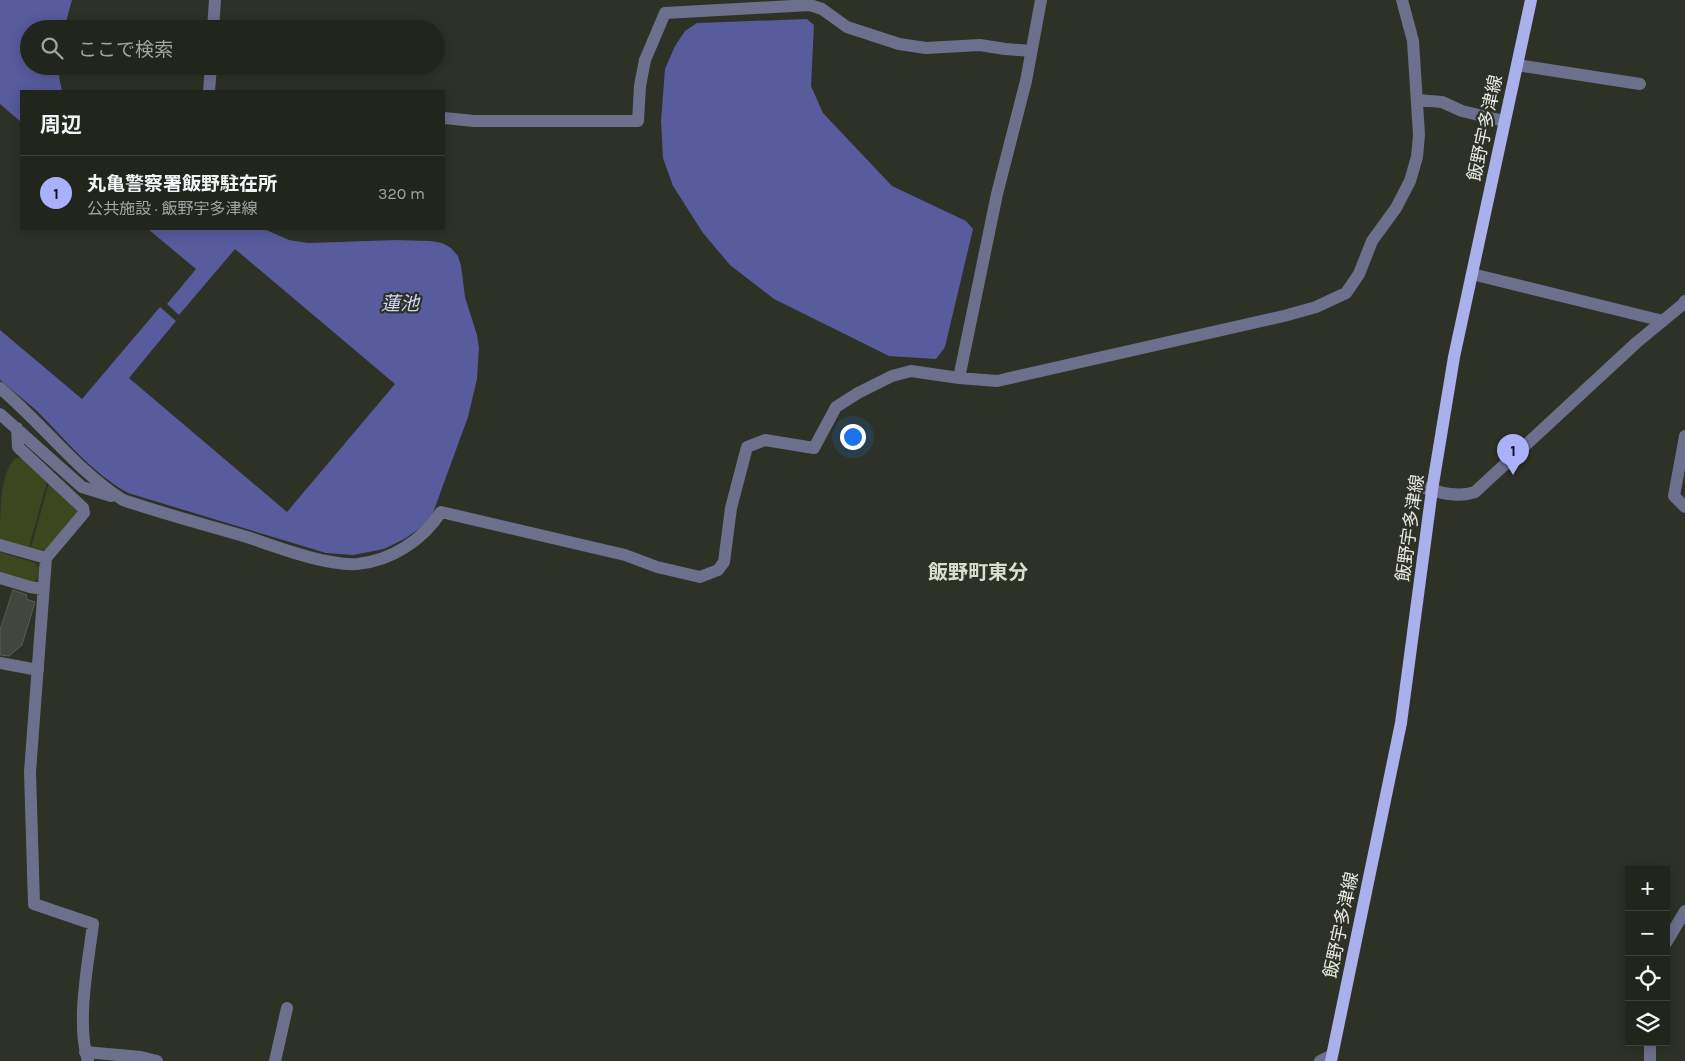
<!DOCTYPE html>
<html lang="ja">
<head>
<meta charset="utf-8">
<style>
  :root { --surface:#22251c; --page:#2e3129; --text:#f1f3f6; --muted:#a2a5a3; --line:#3f423b; --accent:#a9b0fc }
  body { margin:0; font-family:Karla,"Noto Sans JP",sans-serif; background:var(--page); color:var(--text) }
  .controls { position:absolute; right:15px; bottom:15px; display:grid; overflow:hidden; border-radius:0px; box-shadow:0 2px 12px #0003 }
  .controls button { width:45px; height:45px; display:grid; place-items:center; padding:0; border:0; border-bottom:1px solid var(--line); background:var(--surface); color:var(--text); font:25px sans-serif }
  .you { position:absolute; left:852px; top:436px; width:18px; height:18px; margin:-12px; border:4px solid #fff; border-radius:50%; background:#1a73e8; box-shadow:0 0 0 8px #1a73e833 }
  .badge { display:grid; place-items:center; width:32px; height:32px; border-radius:50%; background:var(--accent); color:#111; font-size:16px; font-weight:700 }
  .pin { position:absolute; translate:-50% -41px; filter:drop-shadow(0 1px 2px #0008) }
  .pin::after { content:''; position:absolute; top:26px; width:18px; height:15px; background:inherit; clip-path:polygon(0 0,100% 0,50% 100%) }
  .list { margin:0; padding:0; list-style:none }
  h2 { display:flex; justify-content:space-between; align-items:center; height:65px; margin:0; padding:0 20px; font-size:21px }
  h2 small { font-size:16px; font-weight:400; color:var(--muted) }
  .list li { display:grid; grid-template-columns:32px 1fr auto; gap:15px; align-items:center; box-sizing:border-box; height:75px; padding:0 20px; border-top:1px solid var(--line) }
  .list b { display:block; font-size:19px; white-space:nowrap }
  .list p { margin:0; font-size:16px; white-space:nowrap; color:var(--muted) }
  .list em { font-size:16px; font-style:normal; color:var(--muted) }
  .icon { flex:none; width:28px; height:28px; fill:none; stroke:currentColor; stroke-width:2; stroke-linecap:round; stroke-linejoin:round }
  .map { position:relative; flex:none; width:1685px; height:1061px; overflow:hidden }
  .search { position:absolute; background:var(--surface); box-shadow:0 2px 12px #0003; left:20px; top:20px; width:425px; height:55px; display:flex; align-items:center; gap:12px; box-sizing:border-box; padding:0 18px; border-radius:28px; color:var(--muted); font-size:19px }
  .panel { position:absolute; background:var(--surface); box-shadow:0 2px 12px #0003; left:20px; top:90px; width:425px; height:140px; border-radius:0px }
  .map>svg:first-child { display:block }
</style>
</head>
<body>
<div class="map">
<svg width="1685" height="1061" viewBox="0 0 1685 1061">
  <rect width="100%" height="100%" fill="#2e3125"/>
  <path fill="#3d471f" d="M17,458H22L47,482L29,547L0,539C0,519 0,466 17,458Z
    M49,483L76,508L78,512L47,551L31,547Z
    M0,552L35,563L40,568V575L36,580L30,582L0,573Z"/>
  <path fill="#585b9c" d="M0,0H72L64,29H29V66H57L62,91H21V122L0,104Z
    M807,19L814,25L811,86L823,113L892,186L966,221L973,229L945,347L936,359L889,356L774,299L730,265L703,233L673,186L663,158L661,121L665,69L675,46L685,31L697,23Z
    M148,229H264L289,240L308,243L397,240L431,241L442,243L451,248L458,256L461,266L465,297L477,335L479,348L477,379L468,417L430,521L406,538L384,549L353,555L326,553L128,493C91,472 66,440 36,410C24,400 12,390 0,380V330L82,399L160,307L176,321L129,378L287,512L395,384L235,249L179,315L167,304L196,269Z"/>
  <path fill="#43473b" stroke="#595e50" d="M13,590L27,595L26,599L35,602L22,645L9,656L0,655V630Z"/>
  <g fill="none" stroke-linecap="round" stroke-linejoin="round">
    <path stroke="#6d708d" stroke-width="12" d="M213,29L215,0
      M1517,65L1640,84
      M209,91L211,66
      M1417,100L1442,102L1462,111L1504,121
      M444,118L474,121H638L640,86L645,60L665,13L810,5L822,9L847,27L899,44L926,48L980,45L1005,49L1031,51
      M1472,274L1663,321
      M959,378L997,194L1026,81L1041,0
      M0,388C43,424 76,470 123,500C164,514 206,525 247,537C277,547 326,566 357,564C391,561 423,540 441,512L625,555L657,567L700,577L718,570L724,562L731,508L747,447L765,440L814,448L836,407L858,393L892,376L911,371L959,378L997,381L1284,316L1316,307L1346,293L1359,274L1372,241L1396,208L1410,181L1417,157L1419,135L1413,41L1402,0
      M0,414L82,487L111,496
      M17,428L18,447L83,508L84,513L46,558L30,772L34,904L93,924C88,964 76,1023 88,1061
      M1685,436L1674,496L1685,507
      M1422,487C1439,493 1458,498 1475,492L1636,343L1683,304L1685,301
      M0,545L46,558
      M0,578L30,587L43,589
      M0,663L38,670
      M1666,943L1685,911
      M85,1052L141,1057L157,1061
      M275,1061L287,1008
      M1320,1061L1332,1055
      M1650,1061V1042"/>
    <path stroke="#a9b0ec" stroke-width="12" d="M1331,1061L1401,723L1432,490L1454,357L1531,0"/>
  </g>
  <g text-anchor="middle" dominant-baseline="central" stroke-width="4.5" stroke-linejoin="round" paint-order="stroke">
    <g font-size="18" fill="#e7e9e1" stroke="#2e3125">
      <text transform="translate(1485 128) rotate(-78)">飯野宇多津線</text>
      <text transform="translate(1410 528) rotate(-82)">飯野宇多津線</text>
      <text transform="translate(1341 925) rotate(-78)">飯野宇多津線</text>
    </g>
    <g font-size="19" font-style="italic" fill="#d0d5fb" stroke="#2e3125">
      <text x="400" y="304">蓮池</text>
    </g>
    <g font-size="20" font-weight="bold" fill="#d9decf" stroke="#2e3125">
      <text x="978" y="572">飯野町東分</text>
    </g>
  </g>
</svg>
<div class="controls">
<button>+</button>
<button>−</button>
<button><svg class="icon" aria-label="locate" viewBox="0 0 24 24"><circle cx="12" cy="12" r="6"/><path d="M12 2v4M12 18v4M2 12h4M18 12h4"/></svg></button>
<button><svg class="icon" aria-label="layers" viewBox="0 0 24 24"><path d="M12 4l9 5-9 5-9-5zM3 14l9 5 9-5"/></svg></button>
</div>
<div class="you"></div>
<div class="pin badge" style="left:1513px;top:475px">1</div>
<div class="search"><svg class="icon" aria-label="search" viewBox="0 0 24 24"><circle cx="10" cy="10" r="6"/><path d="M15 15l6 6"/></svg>ここで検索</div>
<section class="panel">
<h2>周辺<small></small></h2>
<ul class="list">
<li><span class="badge">1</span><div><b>丸亀警察署飯野駐在所</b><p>公共施設 · 飯野宇多津線</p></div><em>320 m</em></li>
</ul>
</section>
</div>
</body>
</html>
